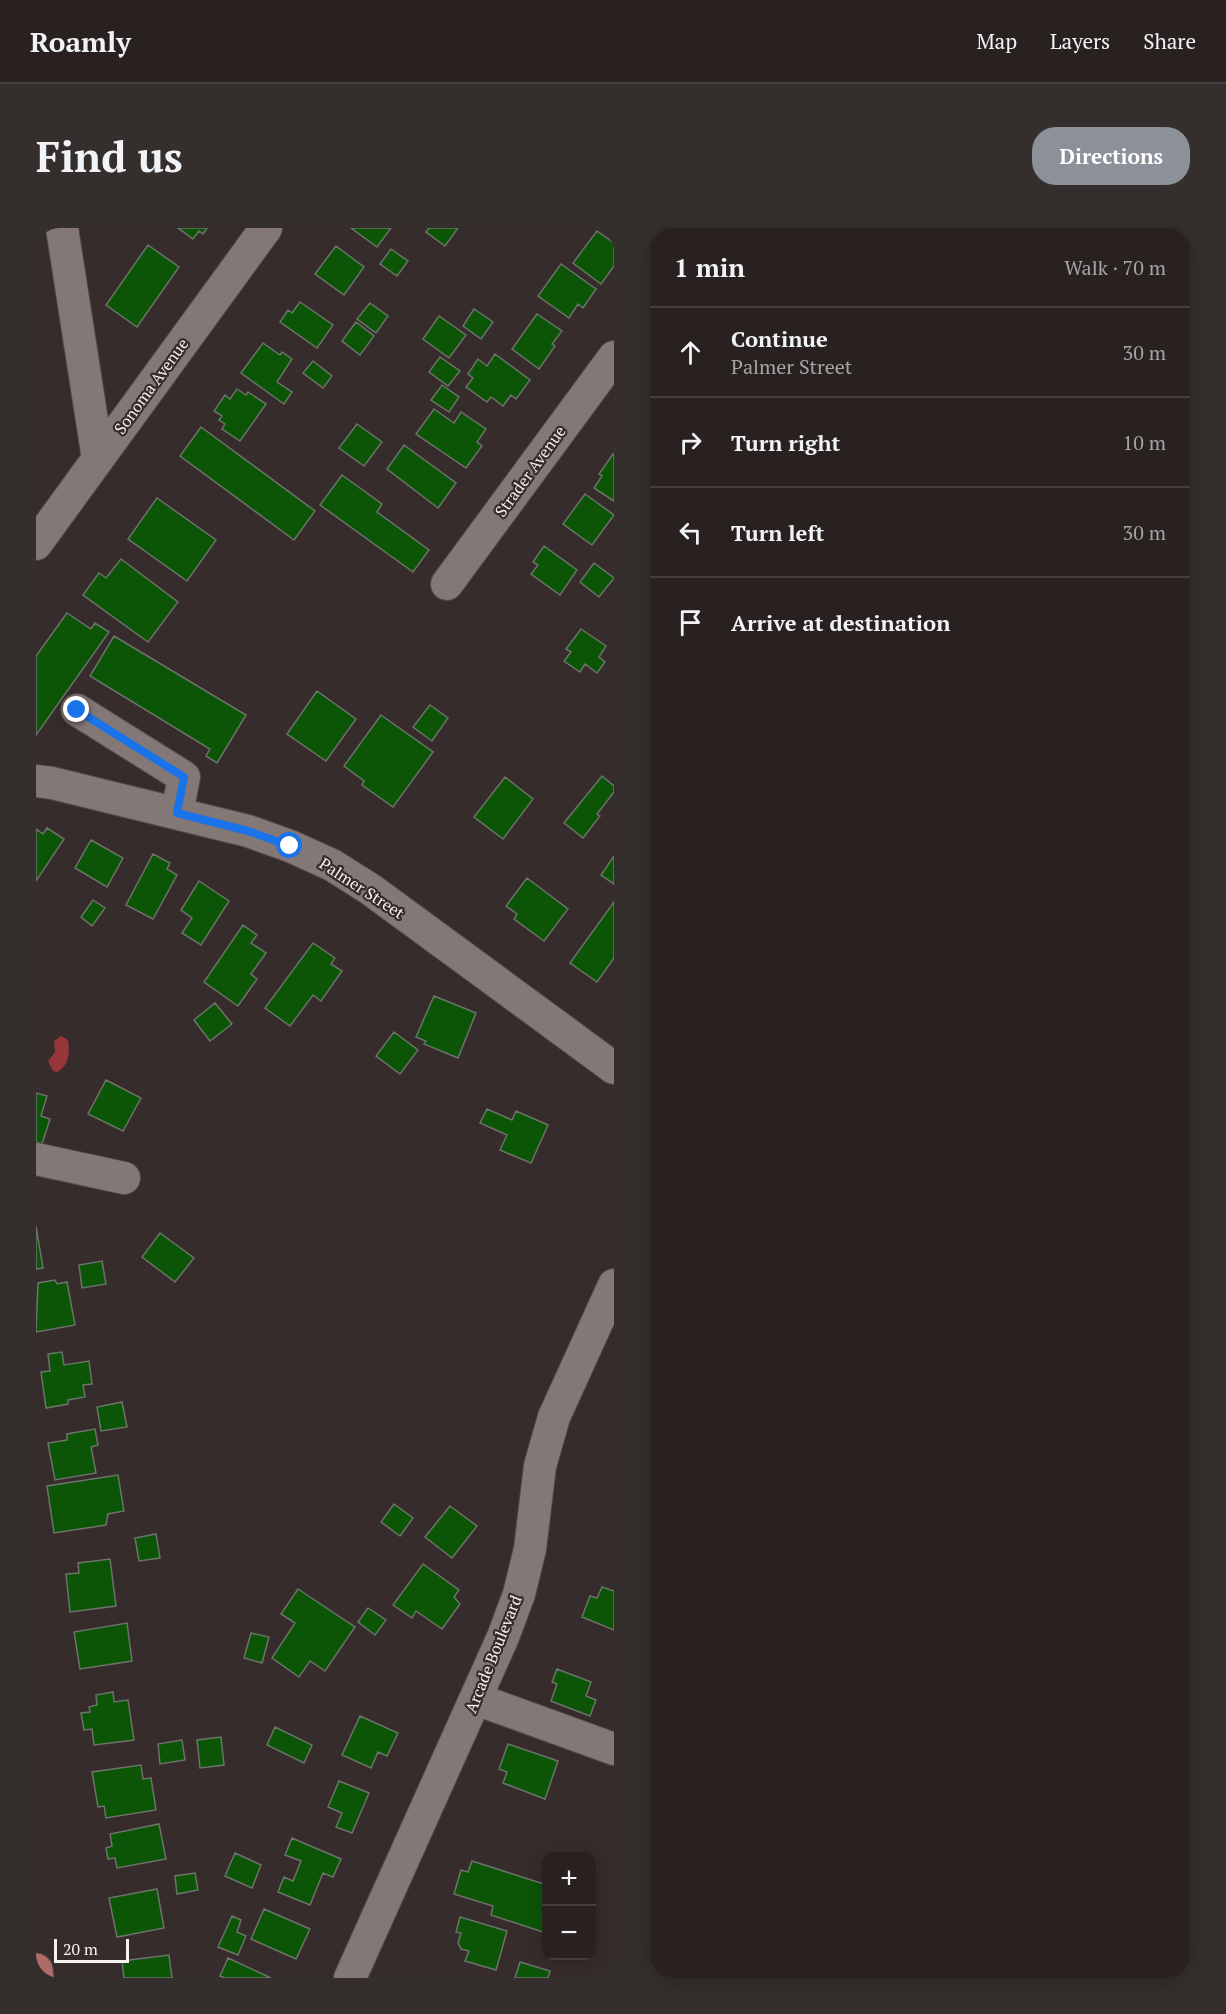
<!DOCTYPE html>
<html lang="en">
<head>
<meta charset="utf-8">
<style>
  :root { --surface:#282120; --page:#342e2d; --text:#f1f3f6; --muted:#a5a3a5; --line:#443e3e; --accent:#8c9099 }
  body { margin:0; font-family:"PT Serif",serif; background:var(--page); color:var(--text) }
  .controls { position:absolute; right:18px; bottom:18px; display:grid; overflow:hidden; border-radius:12px; box-shadow:0 3px 15px #0003 }
  .controls button { width:54px; height:54px; display:grid; place-items:center; padding:0; border:0; border-bottom:2px solid var(--line); background:var(--surface); color:var(--text); font:30px sans-serif }
  .scale { position:absolute; left:18px; bottom:15px; width:75px; box-sizing:border-box; padding-left:6px; border:3px solid #f8f1f1; border-top:0; font-size:16px; line-height:21px; white-space:nowrap; color:#f8f1f1; -webkit-text-stroke:4px #362c2b; paint-order:stroke }
  .stop { position:absolute; width:18px; height:18px; margin:-14px; border:4px solid #1a73e8; border-radius:50%; background:#fff }
  .stop.end { background:#1a73e8; border-color:#fff; box-shadow:0 2px 6px #0008 }
  .list { margin:0; padding:0; list-style:none }
  h2 { display:flex; justify-content:space-between; align-items:center; height:78px; margin:0; padding:0 24px; font-size:26px }
  h2 small { font-size:20px; font-weight:400; color:var(--muted) }
  .list li { display:grid; grid-template-columns:39px 1fr auto; gap:18px; align-items:center; box-sizing:border-box; height:90px; padding:0 24px; border-top:2px solid var(--line) }
  .list b { display:block; font-size:22px; white-space:nowrap }
  .list p { margin:0; font-size:20px; white-space:nowrap; color:var(--muted) }
  .list em { font-size:20px; font-style:normal; color:var(--muted) }
  .icon { flex:none; width:33px; height:33px; fill:none; stroke:currentColor; stroke-width:2; stroke-linecap:round; stroke-linejoin:round }
  .map { position:relative; flex:none; width:578px; height:1750px; overflow:hidden; border-radius:24px }
  header { display:flex; align-items:center; gap:36px; box-sizing:border-box; height:84px; padding:0 30px; background:var(--surface); border-bottom:2px solid var(--line) }
  header strong { font-size:28px }
  nav { display:flex; gap:33px; margin-inline-start:auto; font-size:21px }
  .intro { display:flex; align-items:center; justify-content:space-between; box-sizing:border-box; height:144px; padding:0 36px }
  h1 { margin:0; font-size:42px }
  .button { padding:15px 27px; border-radius:24px; background:var(--accent); color:#fff; font-size:21px; font-weight:700 }
  main { display:flex; gap:36px; padding:0 36px }
  aside { flex:1; background:var(--surface); border-radius:24px; box-shadow:0 3px 15px #0003 }
  .map>svg:first-child { display:block }
</style>
</head>
<body>
<header>
<strong>Roamly</strong>
<nav><a>Map</a><a>Layers</a><a>Share</a></nav>
</header>
<div class="intro"><h1>Find us</h1><a class="button">Directions</a></div>
<main>
<div class="map">
<svg width="578" height="1750" viewBox="0 0 578 1750">
  <rect width="100%" height="100%" fill="#362c2b"/>
  <path fill="#95373a" d="M25,808L32,812C34,825 33,838 21,844L17,843L12,833L19,824L18,813Z"/>
  <path fill="#0c5506" stroke="#6c736b" stroke-width="1.5" d="M142,0H171L167,6L163,3L157,11Z
    M315,0H355L341,19Z
    M393,0H422L409,18L390,4Z
    M561,3L578,15V38L565,56L537,35Z
    M112,17L143,39L101,99L70,77Z
    M300,18L328,39L308,67L279,46Z
    M355,21L372,33L361,48L344,36Z
    M525,36L560,61L547,80L542,76L533,90L502,68Z
    M264,74L297,97L281,120L244,94L252,82L256,85Z
    M334,75L352,88L340,105L321,91Z
    M438,81L457,94L445,111L427,98Z
    M501,86L526,103L516,116L519,118L503,141L476,121Z
    M403,88L430,107L413,130L387,111Z
    M320,94L338,108L324,127L306,113Z
    M227,115L244,127L246,124L256,131L241,154L256,164L248,176L205,145Z
    M459,126L494,152L480,171L475,167L467,178L455,169L451,174L430,159L437,150L432,146L442,131L451,138Z
    M404,129L424,143L412,158L393,144Z
    M277,133L296,148L287,160L267,145Z
    M406,157L423,169L413,184L395,172Z
    M201,161L210,167L212,164L230,176L204,213L186,201L189,196L183,192L186,188L178,183L189,167L194,171Z
    M398,181L418,195L425,184L450,201L441,214L446,218L430,240L380,206Z
    M321,196L346,214L328,238L303,220Z
    M165,199L279,283L258,312L144,228Z
    M368,217L420,255L402,280L351,241Z
    M577,226L578,227V273L558,260L566,248L563,246Z
    M306,247L346,276L341,284L393,322L377,344L284,277Z
    M549,266L578,287L556,317L527,296Z
    M121,270L180,312L151,353L92,311Z
    M508,318L541,342L524,367L495,346L502,337L497,334Z
    M85,331L142,374L112,414L47,367L63,345L70,350Z
    M558,335L578,350L563,369L544,354Z
    M31,385L55,401L59,395L73,404L0,507V428Z
    M545,401L570,418L563,429L569,434L561,445L549,436L544,444L528,433L535,424L530,421Z
    M78,408L210,487L181,535L170,528L174,521L54,448Z
    M281,463L320,491L290,533L251,506Z
    M394,477L412,490L396,513L377,499Z
    M345,487L397,524L357,579L326,557L328,553L308,538Z
    M566,548L578,558V564L561,586L564,588L547,610L528,595Z
    M469,549L497,571L467,611L438,589Z
    M11,600L28,611L0,653V601L7,606Z
    M55,612L87,630L71,659L39,640Z
    M117,626L134,635L131,641L141,647L117,691L90,677Z
    M578,628V656L565,647Z
    M491,650L532,681L508,713L478,691L481,686L470,678Z
    M163,653L193,673L165,717L146,705L156,690L145,682Z
    M57,672L69,680L56,698L45,689Z
    M578,674V730L561,754L534,735Z
    M207,697L221,707L215,715L230,725L215,746L221,751L202,778L168,754Z
    M277,715L299,730L295,736L306,743L285,773L277,767L254,798L229,780Z
    M398,768L440,785L422,830L388,816L390,813L380,809Z
    M179,775L196,796L174,813L158,792Z
    M358,804L382,822L364,846L340,828Z
    M70,852L105,870L87,903L52,886Z
    M0,865L11,868L5,888L14,891L6,916L0,914Z
    M451,881L476,892L480,883L512,897L495,935L464,922L471,907L444,895Z
    M0,998L7,1040L0,1041Z
    M124,1005L158,1030L139,1054L106,1029Z
    M66,1033L70,1056L46,1060L43,1037Z
    M19,1052L21,1056L31,1054L39,1097L0,1104L2,1055Z
    M26,1124L28,1137L53,1133L56,1156L47,1157L49,1169L32,1172V1176L10,1180L5,1144L14,1143L12,1126Z
    M86,1174L91,1199L65,1203L61,1179Z
    M59,1201L62,1217L55,1219L60,1245L19,1252L12,1215L31,1212V1206Z
    M82,1247L88,1283L72,1286L70,1297L18,1305L11,1258Z
    M358,1276L377,1290L364,1308L345,1294Z
    M414,1278L441,1298L416,1330L389,1309Z
    M120,1306L124,1330L103,1333L99,1310Z
    M74,1331L80,1378L34,1384L30,1346L43,1345L42,1335Z
    M387,1336L423,1362L418,1369L424,1376L406,1401L380,1383L376,1390L357,1377Z
    M566,1359L578,1363V1402L546,1389L554,1368L561,1370Z
    M262,1361L319,1399L289,1443L274,1433L263,1449L236,1430L259,1395L245,1386Z
    M332,1380L350,1392L339,1407L322,1394Z
    M91,1395L96,1433L44,1441L38,1404Z
    M215,1405L233,1409L226,1435L208,1430Z
    M521,1441L555,1454L550,1468L560,1472L554,1488L515,1473L521,1456L516,1454Z
    M77,1464L78,1474L92,1472L98,1512L58,1517L56,1501L48,1502L45,1485L54,1484L53,1479L61,1477L60,1467Z
    M324,1488L362,1505L351,1528L342,1524L335,1540L306,1527Z
    M239,1499L276,1517L268,1535L231,1517Z
    M185,1509L188,1537L164,1540L161,1512Z
    M146,1512L149,1532L124,1536L122,1516Z
    M472,1516L522,1533L509,1571L467,1555L471,1544L463,1541Z
    M105,1537L107,1551L115,1550L120,1582L70,1590L68,1578L62,1579L56,1544Z
    M303,1553L333,1565L316,1605L300,1599L306,1585L292,1579Z
    M123,1596L130,1631L81,1640L79,1630L72,1631L70,1620L76,1618L74,1606Z
    M256,1610L305,1631L297,1649L287,1645L274,1677L242,1664L248,1649L257,1653L265,1633L249,1627Z
    M199,1625L225,1637L216,1660L189,1648Z
    M436,1633L511,1657V1693L507,1704L455,1687L457,1678L418,1666L425,1642L432,1644Z
    M159,1645L162,1662L141,1666L139,1648Z
    M121,1661L128,1700L81,1709L73,1670Z
    M228,1681L274,1701L260,1731L215,1711Z
    M196,1688L205,1692L201,1704L210,1708L202,1727L182,1719Z
    M424,1689L471,1703L460,1742L429,1733L433,1723L425,1721L422,1715L425,1705L420,1704Z
    M133,1727L136,1750H88L86,1733Z
    M192,1730L235,1750H189L184,1748Z
    M484,1734L514,1743L512,1750H479Z"/>
  <g fill="none" stroke-linecap="round" stroke-linejoin="round">
    <defs>
      <path id="minor" d="M26,0L62,231
        M0,316L230,0
        M411,356L578,129
        M41,482L148,549L141,585
        M0,553L16,555L212,603L254,618L296,637L334,661L578,840
        M0,931L88,950
        M440,1471L578,1521
        M314,1750L467,1409L483,1366L494,1321L504,1238L518,1189L578,1057"/>
      <path id="major" d="M0,1742L1,1750"/>
    </defs>
    <use href="#minor" stroke="#524949" stroke-width="34"/>
    <use href="#major" stroke="#524949" stroke-width="35"/>
    <use href="#minor" stroke="#847877" stroke-width="32"/>
    <use href="#major" stroke="#af6a6a" stroke-width="33"/>
  </g>
  <g fill="none" stroke-linecap="round" stroke-linejoin="round">
    <path stroke="#1a73e8" stroke-width="8" d="M41,482L148,549L141,585L212,603L254,618"/>
  </g>
  <g text-anchor="middle" dominant-baseline="central" stroke-width="4.5" stroke-linejoin="round" paint-order="stroke">
    <g font-size="16" fill="#f8f1f1" stroke="#362c2b">
      <text transform="translate(115 158) rotate(-54)">Sonoma Avenue</text>
      <text transform="translate(494 243) rotate(-54)">Strader Avenue</text>
      <text transform="translate(326 660) rotate(33)">Palmer Street</text>
      <text transform="translate(457 1426) rotate(-68)">Arcade Boulevard</text>
    </g>
  </g>
</svg>
<div class="controls">
<button>+</button>
<button>−</button>
</div>
<div class="scale">20 m</div>
<div class="stop" style="left:254px;top:618px"></div>
<div class="stop end" style="left:41px;top:482px"></div>
</div>
<aside>
<h2>1 min<small>Walk · 70 m</small></h2>
<ul class="list">
<li><svg class="icon" aria-label="ahead" viewBox="0 0 24 24"><path d="M12 20V5M6 11l6-6 6 6"/></svg><div><b>Continue</b><p>Palmer Street</p></div><em>30 m</em></li>
<li><svg class="icon" aria-label="right" viewBox="0 0 24 24"><path d="M7 20v-9h11M14 6l5 5-5 5"/></svg><div><b>Turn right</b></div><em>10 m</em></li>
<li><svg class="icon" aria-label="left" viewBox="0 0 24 24"><path d="M17 20v-9H6M10 6l-5 5 5 5"/></svg><div><b>Turn left</b></div><em>30 m</em></li>
<li><svg class="icon" aria-label="arrive" viewBox="0 0 24 24"><path d="M6 21V4h12l-3 4 3 4H6"/></svg><div><b>Arrive at destination</b></div></li>
</ul>
</aside>
</main>
</body>
</html>
